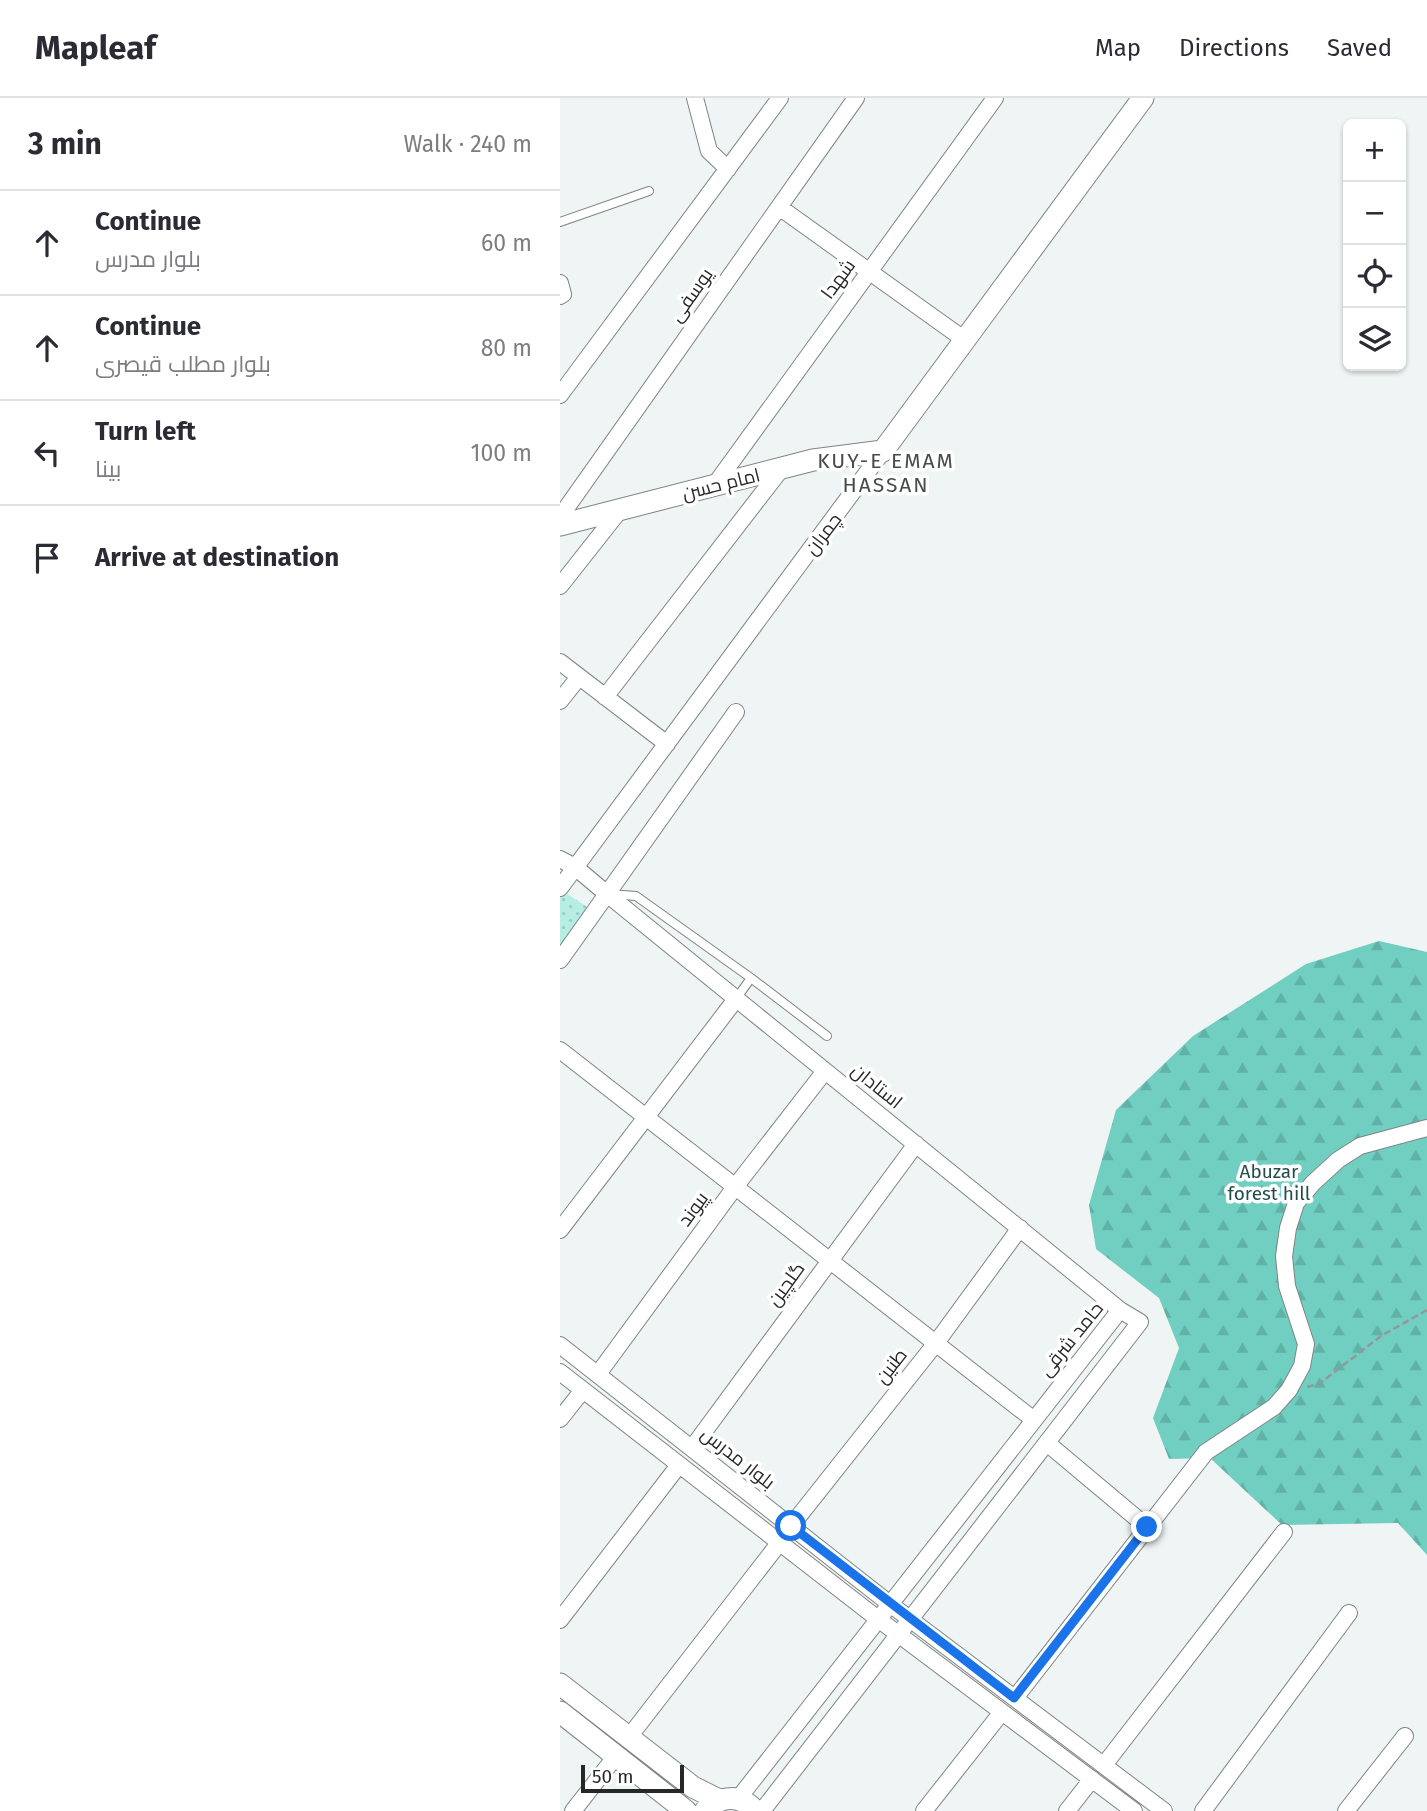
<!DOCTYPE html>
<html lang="en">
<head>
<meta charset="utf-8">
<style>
  :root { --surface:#fff; --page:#f2f2f3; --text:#2b2b33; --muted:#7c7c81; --line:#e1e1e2 }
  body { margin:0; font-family:"Fira Sans",Cairo,sans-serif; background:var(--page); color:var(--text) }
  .controls { position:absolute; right:21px; top:21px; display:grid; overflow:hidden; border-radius:10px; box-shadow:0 2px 5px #0004 }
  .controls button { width:63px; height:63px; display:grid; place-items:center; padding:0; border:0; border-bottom:2px solid var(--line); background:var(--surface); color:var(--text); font:35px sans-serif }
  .scale { position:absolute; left:21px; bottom:18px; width:103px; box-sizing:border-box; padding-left:7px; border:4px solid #262827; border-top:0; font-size:19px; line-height:24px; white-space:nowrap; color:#262827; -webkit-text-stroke:5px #fff; paint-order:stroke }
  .stop { position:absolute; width:21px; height:21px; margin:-16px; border:5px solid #1a73e8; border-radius:50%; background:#fff }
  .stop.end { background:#1a73e8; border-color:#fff; box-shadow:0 2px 7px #0008 }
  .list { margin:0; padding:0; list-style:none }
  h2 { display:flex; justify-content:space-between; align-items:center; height:91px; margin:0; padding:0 28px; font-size:30px }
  h2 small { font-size:23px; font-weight:400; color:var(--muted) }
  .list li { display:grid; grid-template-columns:46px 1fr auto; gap:21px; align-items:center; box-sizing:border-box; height:105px; padding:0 28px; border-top:2px solid var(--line) }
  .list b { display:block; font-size:26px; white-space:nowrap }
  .list p { margin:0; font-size:23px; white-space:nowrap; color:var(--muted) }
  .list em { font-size:23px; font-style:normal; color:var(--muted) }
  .icon { flex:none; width:38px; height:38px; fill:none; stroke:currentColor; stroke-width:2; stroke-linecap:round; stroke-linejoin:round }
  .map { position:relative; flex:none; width:867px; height:1713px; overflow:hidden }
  header { display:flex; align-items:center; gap:42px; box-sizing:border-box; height:98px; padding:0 35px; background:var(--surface); border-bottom:2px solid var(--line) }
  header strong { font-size:33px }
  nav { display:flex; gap:38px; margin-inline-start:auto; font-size:24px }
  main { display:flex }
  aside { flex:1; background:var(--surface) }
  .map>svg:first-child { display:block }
</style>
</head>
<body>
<header>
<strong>Mapleaf</strong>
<nav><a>Map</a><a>Directions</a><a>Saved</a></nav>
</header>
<main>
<aside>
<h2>3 min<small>Walk · 240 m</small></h2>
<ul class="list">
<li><svg class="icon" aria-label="ahead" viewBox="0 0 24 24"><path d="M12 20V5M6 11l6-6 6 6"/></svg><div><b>Continue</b><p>بلوار مدرس</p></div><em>60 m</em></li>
<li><svg class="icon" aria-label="ahead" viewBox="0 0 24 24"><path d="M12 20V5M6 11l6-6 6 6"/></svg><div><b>Continue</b><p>بلوار مطلب قیصری</p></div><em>80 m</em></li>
<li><svg class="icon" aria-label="left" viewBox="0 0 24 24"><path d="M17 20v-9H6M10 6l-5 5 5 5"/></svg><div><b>Turn left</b><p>بینا</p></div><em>100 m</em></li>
<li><svg class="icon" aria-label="arrive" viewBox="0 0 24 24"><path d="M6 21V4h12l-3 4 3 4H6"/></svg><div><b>Arrive at destination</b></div></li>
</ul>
</aside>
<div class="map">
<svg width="867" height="1713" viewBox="0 0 867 1713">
  <defs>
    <pattern id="grass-dots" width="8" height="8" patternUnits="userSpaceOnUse" patternTransform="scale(1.75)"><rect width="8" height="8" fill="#b6eee4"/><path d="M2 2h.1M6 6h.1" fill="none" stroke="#9cccc4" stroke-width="1.8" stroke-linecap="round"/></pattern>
    <pattern id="forest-firs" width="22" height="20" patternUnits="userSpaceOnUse" patternTransform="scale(1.75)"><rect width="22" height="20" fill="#70cfc1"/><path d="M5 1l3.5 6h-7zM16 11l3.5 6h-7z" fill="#61b2a6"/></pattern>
  </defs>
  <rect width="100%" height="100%" fill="#eff5f4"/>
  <path fill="url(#grass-dots)" d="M4,794L29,810L0,850V800Z"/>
  <path fill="url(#forest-firs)" d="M819,843L867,854V1457L838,1425L722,1427L650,1360L609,1361L593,1320L619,1250L599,1200L536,1151L529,1107L556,1012L633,938L746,866Z"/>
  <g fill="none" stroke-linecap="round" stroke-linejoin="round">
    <defs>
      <path id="lane" d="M0,124L89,93
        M50,796L76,798L191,880L267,938
        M176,901L191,880"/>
      <path id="street" d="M135,0L149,53L168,71
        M219,109L405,242
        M0,185L3,196L0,198
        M0,297L220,0
        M154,388L435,0
        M0,419L296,0
        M0,488L60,412
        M0,564L107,646
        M45,599L222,370
        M0,603L19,579
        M176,614L47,796L560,1212L580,1224L202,1713
        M0,761L15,769L47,796L0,862
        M0,790L323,353
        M0,952L474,1322
        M0,1132L176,901
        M0,1247L330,1506L604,1713
        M0,1274L318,1521L574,1713
        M38,1276L175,1089L265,973
        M0,1321L23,1292
        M487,1345L587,1429
        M132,1350L356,1046
        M231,1428L376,1245L460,1130
        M0,1522L119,1367
        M455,1600L646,1354L714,1309L729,1292L742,1268L746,1246L727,1188L724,1158L728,1130L736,1105L753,1085L778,1062L800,1048L867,1030
        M69,1639L220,1444
        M544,1667L724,1434
        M178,1701L560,1212
        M13,1713L56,1658
        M364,1713L442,1614
        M507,1713L532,1681
        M643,1713L789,1515
        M786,1713L845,1638"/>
      <path id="secondary" d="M0,427L253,362L323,353L583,0
        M0,1586L133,1689L159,1702
        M0,1614L126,1713
        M145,1713C160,1697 181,1696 195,1713"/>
    </defs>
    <use href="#lane" stroke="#7f8483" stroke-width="10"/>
    <use href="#street" stroke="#7f8483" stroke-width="18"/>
    <use href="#secondary" stroke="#7f8483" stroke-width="23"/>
    <path stroke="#949897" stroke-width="2.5" stroke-dasharray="7 3.5" stroke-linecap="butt" d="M747,1289L759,1286L821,1238L867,1212"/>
    <use href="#lane" stroke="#fff" stroke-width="8"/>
    <use href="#street" stroke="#fff" stroke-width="16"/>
    <use href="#secondary" stroke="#fff" stroke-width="21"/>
  </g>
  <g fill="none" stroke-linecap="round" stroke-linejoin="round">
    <path stroke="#1a73e8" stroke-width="9" d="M231,1428L454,1600L587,1429"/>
  </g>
  <g text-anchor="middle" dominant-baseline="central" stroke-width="7" stroke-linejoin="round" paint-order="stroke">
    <g font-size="19" fill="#262827" stroke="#fff">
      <text transform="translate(278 181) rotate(-54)">شهدا</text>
      <text transform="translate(131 197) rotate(-55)">یوسفی</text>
      <text transform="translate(161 386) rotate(-14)">امام حسن</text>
      <text transform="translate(263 436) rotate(-53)">چمران</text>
      <text transform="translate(317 988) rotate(39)">استادان</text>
      <text transform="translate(133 1111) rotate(-54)">پیوند</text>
      <text transform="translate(226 1186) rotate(-54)">گلچین</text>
      <text transform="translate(511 1241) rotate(-51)">حامد شرقی</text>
      <text transform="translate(331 1268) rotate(-52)">طنین</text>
      <text transform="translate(178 1360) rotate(38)">بلوار مدرس</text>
    </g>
    <g font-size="19" fill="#234e48" stroke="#fff">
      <text x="709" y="1073">Abuzar<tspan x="709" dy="22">forest hill</tspan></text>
    </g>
    <g font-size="21" letter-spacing="2" fill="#474b4a" stroke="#fff">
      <text x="326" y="363">KUY-E EMAM<tspan x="326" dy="24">HASSAN</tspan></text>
    </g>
  </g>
</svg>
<div class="controls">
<button>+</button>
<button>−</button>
<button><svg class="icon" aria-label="locate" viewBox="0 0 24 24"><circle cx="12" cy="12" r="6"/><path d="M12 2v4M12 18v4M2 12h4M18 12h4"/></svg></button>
<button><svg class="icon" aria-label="layers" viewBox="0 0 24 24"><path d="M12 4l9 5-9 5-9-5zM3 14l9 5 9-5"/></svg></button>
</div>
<div class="scale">50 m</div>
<div class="stop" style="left:231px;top:1428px"></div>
<div class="stop end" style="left:587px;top:1429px"></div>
</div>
</main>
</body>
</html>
